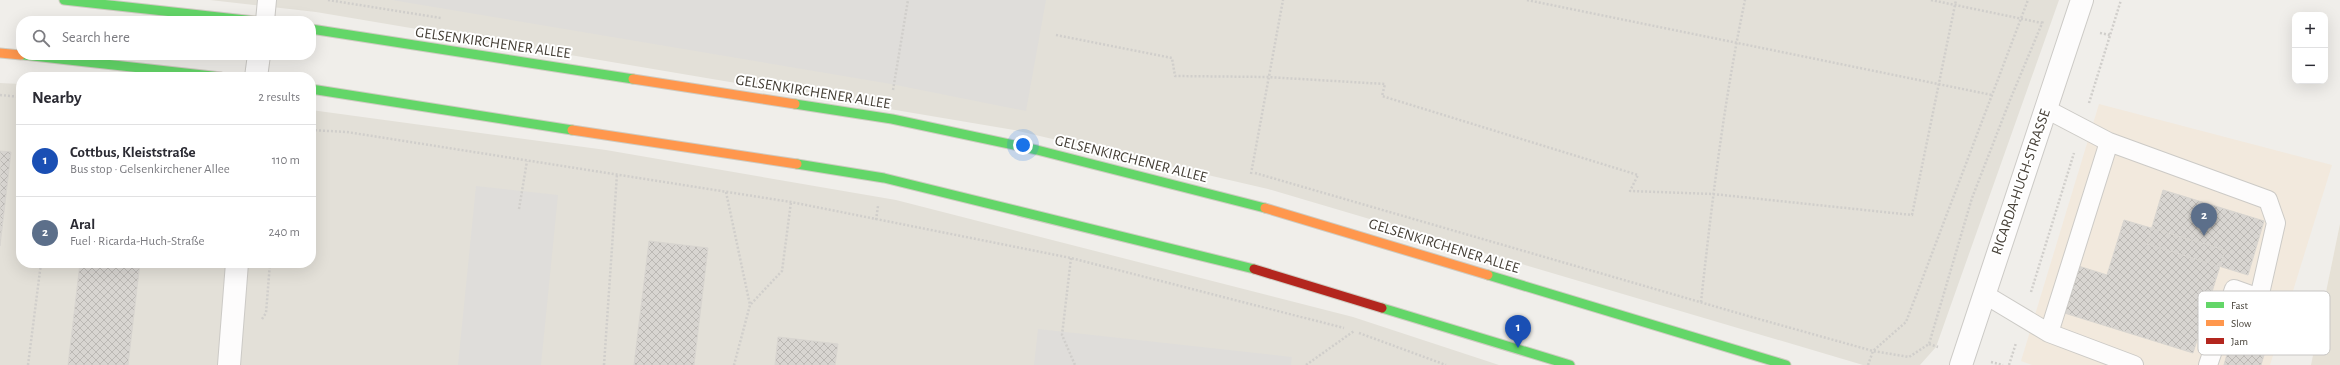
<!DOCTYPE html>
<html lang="en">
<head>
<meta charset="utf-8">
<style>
  :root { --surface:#fff; --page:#f7f7f7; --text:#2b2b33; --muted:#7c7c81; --line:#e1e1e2; --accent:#817c75 }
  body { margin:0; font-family:"Alegreya Sans",sans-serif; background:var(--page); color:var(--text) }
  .controls { position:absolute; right:12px; top:12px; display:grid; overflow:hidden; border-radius:8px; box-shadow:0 4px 16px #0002 }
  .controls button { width:36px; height:36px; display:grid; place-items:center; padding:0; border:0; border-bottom:1px solid var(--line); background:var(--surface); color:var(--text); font:20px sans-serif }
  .you { position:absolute; left:1023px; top:145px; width:14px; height:14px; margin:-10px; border:3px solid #fff; border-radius:50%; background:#1a73e8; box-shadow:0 0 0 6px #1a73e833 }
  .badge { display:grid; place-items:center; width:26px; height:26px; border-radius:50%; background:var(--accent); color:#fff; font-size:13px; font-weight:700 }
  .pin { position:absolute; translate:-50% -33px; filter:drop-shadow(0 1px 2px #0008) }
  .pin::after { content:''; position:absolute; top:21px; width:14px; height:12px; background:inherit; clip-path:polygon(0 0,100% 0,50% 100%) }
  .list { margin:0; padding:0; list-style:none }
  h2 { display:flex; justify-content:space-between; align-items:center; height:52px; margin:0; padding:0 16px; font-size:17px }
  h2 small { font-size:13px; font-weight:400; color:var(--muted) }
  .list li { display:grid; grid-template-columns:26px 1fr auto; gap:12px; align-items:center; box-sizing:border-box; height:72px; padding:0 16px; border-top:1px solid var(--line) }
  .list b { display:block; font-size:15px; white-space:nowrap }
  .list p { margin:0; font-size:13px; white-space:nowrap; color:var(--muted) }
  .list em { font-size:13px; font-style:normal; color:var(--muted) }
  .icon { flex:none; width:22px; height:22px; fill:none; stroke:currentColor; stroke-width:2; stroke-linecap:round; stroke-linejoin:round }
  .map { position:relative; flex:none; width:2340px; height:365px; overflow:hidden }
  .search { position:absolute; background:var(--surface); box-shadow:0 4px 16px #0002; left:16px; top:16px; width:300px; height:44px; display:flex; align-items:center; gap:10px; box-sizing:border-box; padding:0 14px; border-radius:16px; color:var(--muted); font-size:15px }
  .panel { position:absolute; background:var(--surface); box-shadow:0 4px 16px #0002; left:16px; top:72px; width:300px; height:196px; border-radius:16px }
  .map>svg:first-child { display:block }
</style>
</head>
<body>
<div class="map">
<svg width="2340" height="365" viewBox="0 0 2340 365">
  <defs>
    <pattern id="building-cross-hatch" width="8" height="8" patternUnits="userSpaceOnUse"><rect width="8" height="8" fill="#d8d5d1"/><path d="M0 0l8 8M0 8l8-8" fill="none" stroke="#bbb8b4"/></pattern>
  </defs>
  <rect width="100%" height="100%" fill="#f0eeea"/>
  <path fill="#e3e0d8" d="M210,0H2059L1936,347L1920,365H1863L1268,189L1014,130L316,12Z
    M0,83L21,84V263H311V110L606,150L896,200L1353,317L1499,365H0Z"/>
  <path fill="#f2e9dd" d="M2099,104L2332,165L2270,365H2032L2021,361Z"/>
  <path fill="#e6e1d6" d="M2340,224V365H2311Z"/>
  <path fill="#dfddda" d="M392,0H1046L1026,111L891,84Z
    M476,186L558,195L541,365H458Z
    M1038,329L1292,357L1291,365H1034Z"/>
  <path fill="url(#building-cross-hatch)" stroke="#d8d5d0" d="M0,151L11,152L0,246Z
    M2163,190L2264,221L2248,275L2147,244Z
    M2124,220L2225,250L2193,353L2058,311L2072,264L2107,275Z
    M649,241L708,248L694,365H634Z
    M80,263H140L128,365H68Z
    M2239,312L2274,322L2261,365H2224Z
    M778,337L838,344L835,365H775Z"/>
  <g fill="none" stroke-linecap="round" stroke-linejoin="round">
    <defs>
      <path id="lane" d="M265,21L267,0
        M2046,109L2109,142L2268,200L2276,223L2259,298L2234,289L2208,365
        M2109,142L2049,333L2134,365
        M1984,294L2049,333"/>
      <path id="street" d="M256,77L259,55
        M229,365L237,263
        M1961,365L2082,0"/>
      <path id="fast" d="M64,0L255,21
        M311,29L633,79
        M24,55L221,77
        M311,89L572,130
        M795,104L892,119L1037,150L1265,208
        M797,164L884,178L1254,269
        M1488,275L1786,365
        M1382,308L1570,365"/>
      <path id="slow" d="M0,53L21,55
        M633,79L795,104
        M572,130L797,164
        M1265,208L1488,275"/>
      <path id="jam" d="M1254,269L1382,308"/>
    </defs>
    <use href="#lane" stroke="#cccac6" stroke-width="20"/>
    <use href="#street" stroke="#cccac6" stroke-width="24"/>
    <use href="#fast" stroke="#cecbc1" stroke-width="11"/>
    <use href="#slow" stroke="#cecbc1" stroke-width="11"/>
    <use href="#jam" stroke="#cecbc1" stroke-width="11"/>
    <path stroke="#d0cecb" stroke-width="2.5" stroke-dasharray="2 2" stroke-linecap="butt" d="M328,0L441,18
      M1527,0L1992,95
      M1931,0L2042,23
      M2100,33L2110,35
      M1056,35L1172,58L1175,76L1267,77L1385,84L1382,96L1638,175L1630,191L1713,194L1912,215L1956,0
      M893,90L908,0
      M0,95L21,97
      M2089,103L2121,0
      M311,130L347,132L791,202L1071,258L1344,328
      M1255,173L1748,316L1873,351L1909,357L1929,344L1972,198L2010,100L2043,21
      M1251,174L1283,0
      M726,192L750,305L734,365
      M519,209L527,161
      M876,220L878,206
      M1071,258L1062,335L1075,365
      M2031,292L2074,153
      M1701,302C1712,201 1724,100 1745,0
      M751,304L782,271L791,202
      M262,319L266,313L270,263
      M1359,333L1446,365
      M1929,344L1938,347
      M1991,362L2003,365
      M28,365L41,263
      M604,365L617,174
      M1306,365L1354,331
      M1868,365L1873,351L1906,322L2028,0
      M2009,365L2016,343"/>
    <use href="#lane" stroke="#fdfcfc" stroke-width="18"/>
    <use href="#street" stroke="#fdfcfc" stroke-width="22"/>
    <use href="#fast" stroke="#63d668" stroke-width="9"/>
    <use href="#slow" stroke="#ff974d" stroke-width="9"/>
    <use href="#jam" stroke="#b3261e" stroke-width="9"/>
  </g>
  <g text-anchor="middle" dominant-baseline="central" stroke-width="4" stroke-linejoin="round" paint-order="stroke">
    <g font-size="15" fill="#453f36" stroke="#fff">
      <text transform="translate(493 43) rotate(8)">GELSENKIRCHENER ALLEE</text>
      <text transform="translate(813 92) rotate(9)">GELSENKIRCHENER ALLEE</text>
      <text transform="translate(1131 159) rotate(14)">GELSENKIRCHENER ALLEE</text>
      <text transform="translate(2021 182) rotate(-71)">RICARDA-HUCH-STRASSE</text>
      <text transform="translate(1444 246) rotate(17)">GELSENKIRCHENER ALLEE</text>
    </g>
  </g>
  <rect x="2198" y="291" width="132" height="64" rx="6" fill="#fff" stroke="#c7c5c3" stroke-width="1"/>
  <rect x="2206" y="302" width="18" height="6" fill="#63d668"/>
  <rect x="2206" y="320" width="18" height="6" fill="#ff974d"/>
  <rect x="2206" y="338" width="18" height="6" fill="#b3261e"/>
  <g font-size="11" fill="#453f36">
    <text x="2231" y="309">Fast</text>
    <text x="2231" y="327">Slow</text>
    <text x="2231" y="345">Jam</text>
  </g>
</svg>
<div class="controls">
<button>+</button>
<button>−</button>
</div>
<div class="you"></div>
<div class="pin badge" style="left:1518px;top:348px;background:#1a4fb4">1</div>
<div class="pin badge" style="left:2204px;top:236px;background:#5c6f8a">2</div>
<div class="search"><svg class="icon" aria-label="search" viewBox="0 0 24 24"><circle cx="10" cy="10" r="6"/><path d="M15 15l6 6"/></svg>Search here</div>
<section class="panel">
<h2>Nearby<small>2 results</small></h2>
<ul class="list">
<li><span class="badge" style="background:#1a4fb4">1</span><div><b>Cottbus, Kleiststraße</b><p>Bus stop · Gelsenkirchener Allee</p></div><em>110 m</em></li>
<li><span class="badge" style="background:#5c6f8a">2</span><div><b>Aral</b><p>Fuel · Ricarda-Huch-Straße</p></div><em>240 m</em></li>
</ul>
</section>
</div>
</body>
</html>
